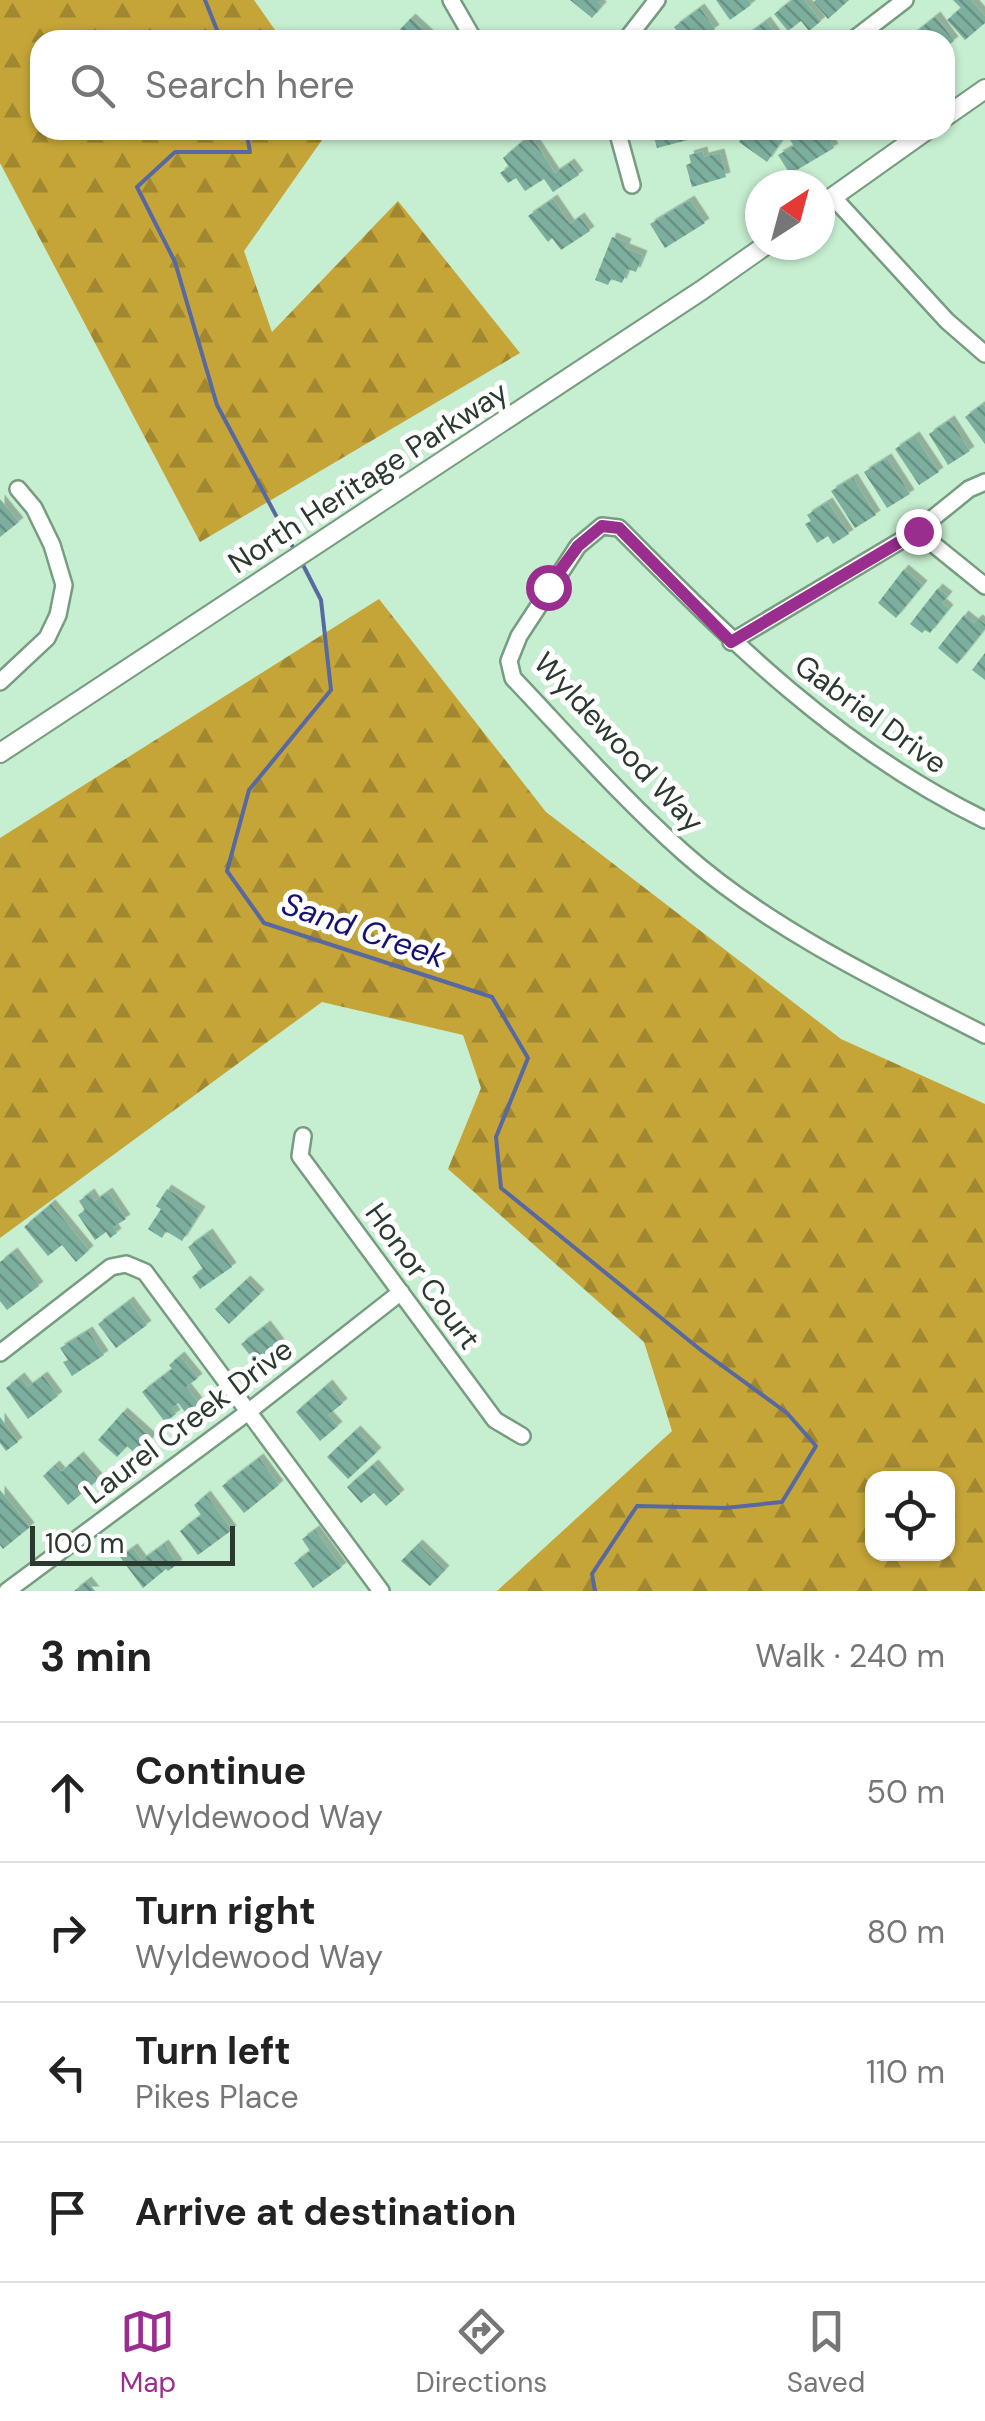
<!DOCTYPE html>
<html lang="en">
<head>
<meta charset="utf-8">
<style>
  :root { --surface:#fff; --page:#f6f6f6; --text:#222; --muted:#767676; --line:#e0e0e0; --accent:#9a2e8f }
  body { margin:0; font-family:"DM Sans",sans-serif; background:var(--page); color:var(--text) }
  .controls { position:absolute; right:30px; bottom:30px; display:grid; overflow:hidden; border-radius:20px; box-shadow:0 2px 8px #0004 }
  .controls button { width:90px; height:90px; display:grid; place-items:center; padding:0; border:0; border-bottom:2px solid var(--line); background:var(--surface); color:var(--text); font:50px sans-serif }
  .compass { position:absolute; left:745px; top:170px; width:90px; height:90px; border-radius:50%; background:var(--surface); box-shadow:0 2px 8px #0004; rotate:36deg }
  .scale { position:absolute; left:30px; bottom:25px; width:205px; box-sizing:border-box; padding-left:10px; border:5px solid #2a3a2e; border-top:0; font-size:28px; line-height:35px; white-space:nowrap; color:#2a3a2e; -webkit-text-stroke:8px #fff; paint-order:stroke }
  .stop { position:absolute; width:30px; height:30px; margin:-22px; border:8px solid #9a2e8f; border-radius:50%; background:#fff }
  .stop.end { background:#9a2e8f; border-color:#fff; box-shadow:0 2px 10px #0008 }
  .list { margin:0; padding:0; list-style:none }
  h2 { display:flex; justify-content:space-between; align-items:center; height:130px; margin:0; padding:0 40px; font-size:42px }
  h2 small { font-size:32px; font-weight:400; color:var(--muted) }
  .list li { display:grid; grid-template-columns:65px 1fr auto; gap:30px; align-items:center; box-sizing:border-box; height:140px; padding:0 40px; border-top:2px solid var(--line) }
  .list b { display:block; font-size:38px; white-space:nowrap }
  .list p { margin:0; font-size:32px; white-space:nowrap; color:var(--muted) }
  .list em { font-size:32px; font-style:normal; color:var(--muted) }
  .icon { flex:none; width:55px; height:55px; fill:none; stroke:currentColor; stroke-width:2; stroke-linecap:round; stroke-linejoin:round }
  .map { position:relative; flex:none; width:985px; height:1591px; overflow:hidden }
  .search { position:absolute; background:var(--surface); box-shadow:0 2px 8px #0004; left:30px; right:30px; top:30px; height:110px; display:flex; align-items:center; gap:25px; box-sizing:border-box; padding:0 35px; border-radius:30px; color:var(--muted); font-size:38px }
  .sheet { height:690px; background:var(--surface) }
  nav { display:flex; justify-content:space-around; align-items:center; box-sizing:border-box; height:140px; border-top:2px solid var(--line); background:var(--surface); font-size:28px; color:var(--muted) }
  nav a { display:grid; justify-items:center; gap:5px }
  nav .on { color:var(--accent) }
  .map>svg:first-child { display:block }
</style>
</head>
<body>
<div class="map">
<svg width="985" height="1591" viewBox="0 0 985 1591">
  <defs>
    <pattern id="forest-firs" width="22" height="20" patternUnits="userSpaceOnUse" patternTransform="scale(2.5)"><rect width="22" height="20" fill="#c5a538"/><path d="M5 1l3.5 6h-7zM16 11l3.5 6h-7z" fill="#a08730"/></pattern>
    <pattern id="building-back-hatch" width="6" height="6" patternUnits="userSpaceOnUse" patternTransform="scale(2.5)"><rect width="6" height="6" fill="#7daf9f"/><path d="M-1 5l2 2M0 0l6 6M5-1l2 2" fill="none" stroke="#678f82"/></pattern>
    <filter id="shadow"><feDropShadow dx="4.5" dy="-4.5" stdDeviation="0" flood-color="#0004"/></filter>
  </defs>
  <rect width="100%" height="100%" fill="#c6eed0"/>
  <path fill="url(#forest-firs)" fill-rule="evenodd" d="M0,0H254L282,40H40V130H329L244,251L272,332L398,201L520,353L200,542L0,163Z
    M379,599L546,812L841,1039L985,1104V1591H497L672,1431L644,1342L448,1169L481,1088L463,1035L322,1002L0,1238V838ZM872,1478H948V1554H872Z"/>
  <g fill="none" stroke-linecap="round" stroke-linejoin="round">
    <path stroke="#5769a0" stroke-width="4" d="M205,0L221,40
      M246,130L250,152H175L137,187L175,262L217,405L296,553
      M301,561L321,600L331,690L249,790L227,871L264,923L492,997L528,1058L496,1137L501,1188L702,1351L787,1413L816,1446L782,1502L725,1508L637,1506L592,1574L595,1591"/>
  </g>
  <path fill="url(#building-back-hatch)" filter="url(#shadow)" d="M570,0H600L598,2L602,6L592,18Z
    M716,0H748L751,5L730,20Z
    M792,0H804L821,21L809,31L801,21L788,31L774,14Z
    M816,0H849L828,19L813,2Z
    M953,0H971L985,16V23L965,40L947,20L961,8Z
    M700,8L715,29L700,40H684L674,27Z
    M936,16L954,41L945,48V40H916L912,35Z
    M411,18L435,40H390Z
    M766,21L780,40H740Z
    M693,130L695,138L657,148L653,134L662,130Z
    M747,130H774L780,134L776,140L780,143L767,162L739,142Z
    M814,130H823L834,148L790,174L778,155L794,146L790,140Z
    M530,135L555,173L570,163L579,175L553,192L544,179L525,191L516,178L508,183L500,173L509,167L503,158Z
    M703,151L704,157L720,153L726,177L692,187L686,165L691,163L689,155Z
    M553,199L570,224L580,217L590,231L561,250L552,238L548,242L528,216Z
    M690,200L705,223L665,248L650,224Z
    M612,237L627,243L625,248L643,255L636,272L628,269L622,283L611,279L608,285L595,280Z
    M983,404L985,407V444L965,417Z
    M950,420L970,451L948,465L929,434Z
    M915,436L939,472L919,485L895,449Z
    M887,458L910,494L887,508L864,472Z
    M853,478L876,515L855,528L831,491Z
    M0,499L19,522L0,537Z
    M828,502L849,534L833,544L828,536L817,543L805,524L811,521L807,515Z
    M904,569L923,585L896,618L878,603Z
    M938,588L948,596L942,603L949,609L930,633L925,630L922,633L910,624Z
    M964,615L974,623L978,619L985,624V629L957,664L938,648Z
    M985,653V680L972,670Z
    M167,1189L201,1211L182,1241L166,1231L162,1238L148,1229L161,1209L156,1206Z
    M108,1192L126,1219L113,1227L117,1233L110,1238L106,1232L95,1240L78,1215L85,1210L79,1201L90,1193L95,1201Z
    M51,1204L89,1250L76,1262L62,1245L48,1256L24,1227Z
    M208,1233L232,1267L200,1289L192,1277L203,1269L188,1247Z
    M13,1252L39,1286L7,1310L0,1301V1262Z
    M246,1280L260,1294L229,1324L215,1309Z
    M129,1301L147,1325L116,1348L98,1324Z
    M266,1325L285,1350L261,1369L241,1344Z
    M88,1331L104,1355L72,1376L63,1362L68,1360L60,1348Z
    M180,1356L198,1378L186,1387L201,1406L188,1416L178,1403L172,1408L176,1414L165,1422L142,1392L172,1369L169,1365Z
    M43,1376L58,1396L28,1419L6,1388L20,1377L28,1387Z
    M328,1384L343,1403L328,1415L338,1426L320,1441L296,1412Z
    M123,1412L152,1438L137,1455L127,1446L117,1457L98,1440Z
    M0,1417L18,1442L6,1451L0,1443Z
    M356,1430L377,1452L348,1479L327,1457Z
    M79,1456L99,1479L68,1505L43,1476L55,1465L61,1472Z
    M259,1458L279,1485L244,1513L222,1486Z
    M374,1464L400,1494L386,1506L374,1493L361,1503L347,1487Z
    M0,1490L30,1527L3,1549L0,1545Z
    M206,1495L232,1530L198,1555L180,1531L201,1515L194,1505Z
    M315,1530L342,1567L313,1588L294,1563L310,1551L302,1539Z
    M164,1544L178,1564L168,1571L166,1569L143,1588L120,1557L133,1548L142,1560Z
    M418,1544L445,1570L430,1586L401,1561Z
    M87,1581L95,1591H74Z"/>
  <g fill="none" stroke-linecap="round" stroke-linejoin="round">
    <defs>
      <path id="minor" d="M451,0L474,40
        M626,40L657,0
        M853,40L905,0
        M617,130L632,185
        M833,197L947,321L985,354
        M917,531L985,586
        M731,642L917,531L969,489L985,482
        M0,682L47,638L58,615L64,585L52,545L34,508L18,489
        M985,820C839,749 732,642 619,528L602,526L578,546L519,636L509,661L513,678C569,737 623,799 684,853C768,928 885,984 985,1035
        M303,1136L300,1156L495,1420L522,1436
        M0,1353L111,1267L126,1264L145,1272L381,1591
        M7,1591L248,1412L401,1292"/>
      <path id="major" d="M945,117L985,89
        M820,206L927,130
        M0,753L702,290L766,245"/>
    </defs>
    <use href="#minor" stroke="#779c80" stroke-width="20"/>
    <use href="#major" stroke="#779c80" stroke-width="22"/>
    <use href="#minor" stroke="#fff" stroke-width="15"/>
    <use href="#major" stroke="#fff" stroke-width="18"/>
  </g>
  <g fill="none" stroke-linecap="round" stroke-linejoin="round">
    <path stroke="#9a2e8f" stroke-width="12" d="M548,587L578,546L602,526L619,528L731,642L918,531"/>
  </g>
  <g text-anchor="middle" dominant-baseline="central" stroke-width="10" stroke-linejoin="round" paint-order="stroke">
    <g font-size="30" fill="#2a3a2e" stroke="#fff">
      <text transform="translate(368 477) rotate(-33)">North Heritage Parkway</text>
      <text transform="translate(871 714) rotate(36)">Gabriel Drive</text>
      <text transform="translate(619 742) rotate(47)">Wyldewood Way</text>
      <text transform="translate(423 1276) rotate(54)">Honor Court</text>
      <text transform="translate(188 1421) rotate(-37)">Laurel Creek Drive</text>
    </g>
    <g font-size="32" font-style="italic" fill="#171075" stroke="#fff">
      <text transform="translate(364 930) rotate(19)">Sand Creek</text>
    </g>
  </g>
</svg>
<div class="controls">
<button><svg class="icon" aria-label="locate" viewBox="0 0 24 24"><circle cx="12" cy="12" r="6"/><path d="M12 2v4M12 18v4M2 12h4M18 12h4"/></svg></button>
</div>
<svg class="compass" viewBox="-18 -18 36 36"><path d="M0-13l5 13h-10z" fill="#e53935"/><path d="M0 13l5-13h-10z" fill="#767676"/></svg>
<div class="scale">100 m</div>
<div class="stop" style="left:548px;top:587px"></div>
<div class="stop end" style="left:918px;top:531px"></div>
<div class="search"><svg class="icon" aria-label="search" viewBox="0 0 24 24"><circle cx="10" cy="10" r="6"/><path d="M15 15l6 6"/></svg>Search here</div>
</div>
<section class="sheet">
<h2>3 min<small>Walk · 240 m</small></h2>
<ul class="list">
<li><svg class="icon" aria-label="ahead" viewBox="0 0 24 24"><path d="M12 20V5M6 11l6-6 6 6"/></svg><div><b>Continue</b><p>Wyldewood Way</p></div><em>50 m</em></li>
<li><svg class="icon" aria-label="right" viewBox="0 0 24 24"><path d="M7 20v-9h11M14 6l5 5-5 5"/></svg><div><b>Turn right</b><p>Wyldewood Way</p></div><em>80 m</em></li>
<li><svg class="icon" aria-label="left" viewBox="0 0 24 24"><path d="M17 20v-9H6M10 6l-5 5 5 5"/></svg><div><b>Turn left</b><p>Pikes Place</p></div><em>110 m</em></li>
<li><svg class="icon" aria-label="arrive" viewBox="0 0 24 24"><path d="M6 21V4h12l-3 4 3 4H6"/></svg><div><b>Arrive at destination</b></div></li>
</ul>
</section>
<nav>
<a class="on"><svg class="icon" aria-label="map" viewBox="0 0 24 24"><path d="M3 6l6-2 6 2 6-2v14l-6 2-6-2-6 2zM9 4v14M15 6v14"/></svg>Map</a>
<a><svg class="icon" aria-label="directions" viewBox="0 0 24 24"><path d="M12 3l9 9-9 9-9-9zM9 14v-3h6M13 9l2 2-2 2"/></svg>Directions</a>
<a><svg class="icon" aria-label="saved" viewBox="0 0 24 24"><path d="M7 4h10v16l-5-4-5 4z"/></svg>Saved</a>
</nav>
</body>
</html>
